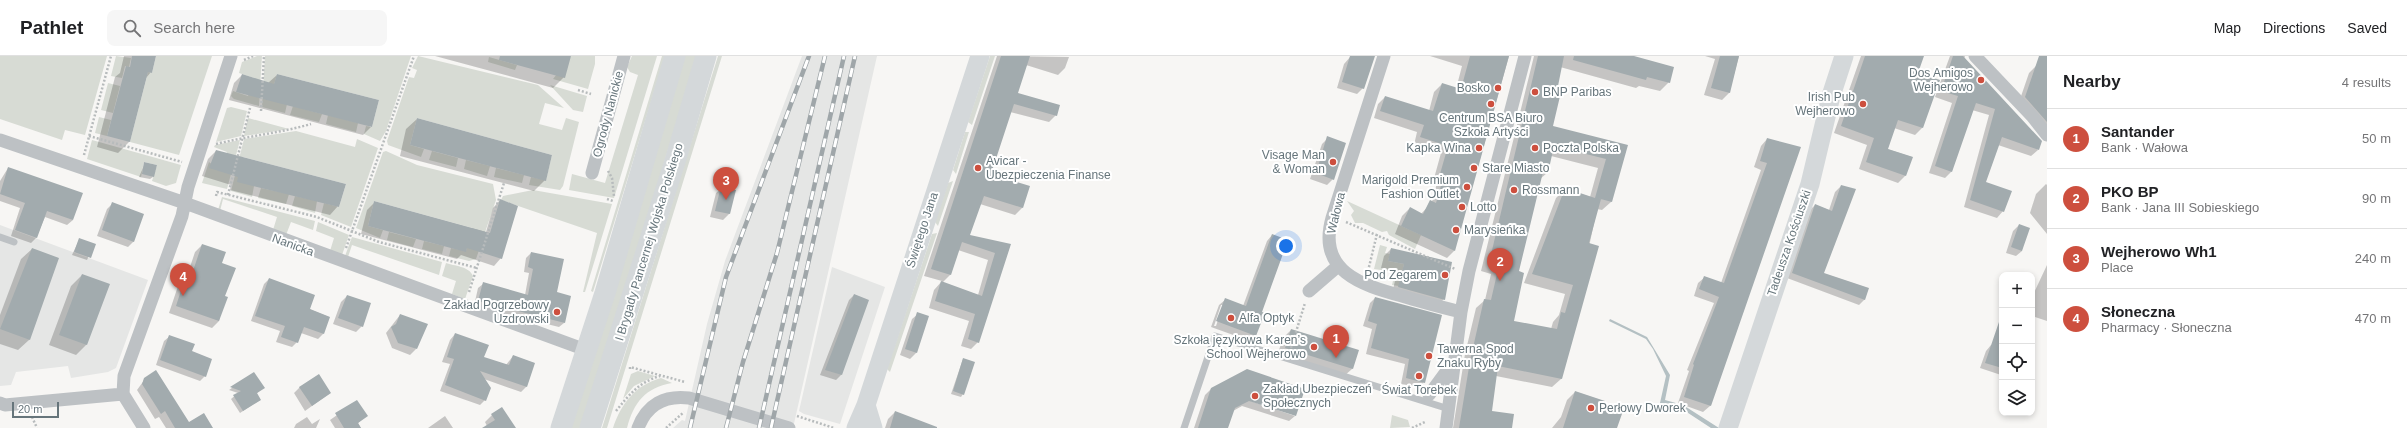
<!DOCTYPE html>
<html lang="en">
<head>
<meta charset="utf-8">
<style>
  :root { --surface:#fff; --page:#f6f6f6; --text:#202124; --muted:#757577; --line:#e0e0e0; --accent:#cd4f3e }
  body { margin:0; font-family:Helvetica,sans-serif; background:var(--page); color:var(--text) }
  .controls { position:absolute; right:12px; bottom:12px; display:grid; overflow:hidden; border-radius:8px; box-shadow:0 2px 6px #0003 }
  .controls button { width:36px; height:36px; display:grid; place-items:center; padding:0; border:0; border-bottom:1px solid var(--line); background:var(--surface); color:var(--text); font:20px sans-serif }
  .scale { position:absolute; left:12px; bottom:10px; width:47px; box-sizing:border-box; padding-left:4px; border:2px solid #66757b; border-top:0; font-size:11px; line-height:14px; white-space:nowrap; color:#66757b; -webkit-text-stroke:3px #fff; paint-order:stroke }
  .you { position:absolute; left:1286px; top:190px; width:14px; height:14px; margin:-10px; border:3px solid #fff; border-radius:50%; background:#1a73e8; box-shadow:0 0 0 6px #1a73e833 }
  .badge { display:grid; place-items:center; width:26px; height:26px; border-radius:50%; background:var(--accent); color:#fff; font-size:13px; font-weight:700 }
  .pin { position:absolute; translate:-50% -33px; filter:drop-shadow(0 1px 2px #0008) }
  .pin::after { content:''; position:absolute; top:21px; width:14px; height:12px; background:inherit; clip-path:polygon(0 0,100% 0,50% 100%) }
  .list { margin:0; padding:0; list-style:none }
  h2 { display:flex; justify-content:space-between; align-items:center; height:52px; margin:0; padding:0 16px; font-size:17px }
  h2 small { font-size:13px; font-weight:400; color:var(--muted) }
  .list li { display:grid; grid-template-columns:26px 1fr auto; gap:12px; align-items:center; box-sizing:border-box; height:60px; padding:0 16px; border-top:1px solid var(--line) }
  .list b { display:block; font-size:15px; white-space:nowrap }
  .list p { margin:0; font-size:13px; white-space:nowrap; color:var(--muted) }
  .list em { font-size:13px; font-style:normal; color:var(--muted) }
  .icon { flex:none; width:22px; height:22px; fill:none; stroke:currentColor; stroke-width:2; stroke-linecap:round; stroke-linejoin:round }
  .map { position:relative; flex:none; width:2047px; height:372px; overflow:hidden }
  header { display:flex; align-items:center; gap:24px; box-sizing:border-box; height:56px; padding:0 20px; background:var(--surface); border-bottom:1px solid var(--line) }
  header strong { font-size:19px }
  nav { display:flex; gap:22px; margin-inline-start:auto; font-size:14px }
  .search { width:280px; height:36px; background:var(--page); display:flex; align-items:center; gap:10px; box-sizing:border-box; padding:0 14px; border-radius:8px; color:var(--muted); font-size:15px }
  main { display:flex }
  aside { flex:1; background:var(--surface) }
  .map>svg:first-child { display:block }
</style>
</head>
<body>
<header>
<strong>Pathlet</strong>
<div class="search"><svg class="icon" aria-label="search" viewBox="0 0 24 24"><circle cx="10" cy="10" r="6"/><path d="M15 15l6 6"/></svg>Search here</div>
<nav><a>Map</a><a>Directions</a><a>Saved</a></nav>
</header>
<main>
<div class="map">
<svg width="2047" height="372" viewBox="0 0 2047 372">
  <rect width="100%" height="100%" fill="#f7f6f4"/>
  <path fill="#e5e6e5" d="M802,0H877L793,372H673L682,364L685,365L707,268L725,205Z
    M0,169L148,224L116,312L108,316L71,322L68,310L16,316L11,329L0,330Z
    M832,211L885,231L840,368L804,358L799,355Z"/>
  <path fill="#d7dbd4" d="M0,0H107L85,79L65,74L62,84L0,63Z
    M116,0L131,2L129,11L125,10L122,22L111,20Z
    M156,0H212L179,99L130,86L148,16L152,17Z
    M257,0H262L259,50L234,43L231,40L233,35L248,40L254,22L239,17L242,6Z
    M265,0H411L386,75L380,85L364,78L366,70L372,71L379,44L277,18L270,43L287,48L285,57L262,51Z
    M418,0L538,29L564,52L545,47L539,68L562,74L566,62L579,66L563,130L560,134L529,129L531,121L546,124L552,99L417,62L410,89L424,93L421,101L388,89L387,85L409,21L414,22L417,14L412,12Z
    M571,0H595V8L588,33L553,23Z
    M632,0H657L614,142L569,134L572,118L605,127L638,19L630,16L627,11Z
    M662,0H665L593,236L591,235Z
    M683,0H697L582,372H569Z
    M718,0H722L607,372H602Z
    M990,0H995L972,69L968,66Z
    M489,1L517,9L515,14L488,6Z
    M108,27L120,30L113,57L101,54Z
    M550,29L587,40L583,56L573,54Z
    M293,50L322,58L319,66L290,59Z
    M231,51L247,55L241,80L216,86L227,52Z
    M328,59L358,67L356,76L326,68Z
    M99,61L111,64L107,80L95,77Z
    M248,62L289,73L244,80Z
    M296,75L355,91L357,83L378,92L351,171L321,159L324,147L339,151L346,128L243,101L254,130L252,141L231,135L244,83Z
    M965,76H969L956,118L953,114Z
    M92,84L181,109L176,127L166,130L152,125L157,109L144,106L141,121L87,103Z
    M240,84L227,133L202,127L209,106L220,115L227,96L214,91L215,89Z
    M386,95L417,109L493,128L496,144L476,203L469,205L449,200L451,192L466,195L472,172L374,145L368,170L383,174L380,182L356,172L383,96Z
    M432,95L458,102L456,111L429,104Z
    M466,104L490,110L487,120L464,113Z
    M496,112L524,119L522,127L494,121Z
    M953,125L938,170L935,166L948,127Z
    M261,132L289,138L286,148L258,142Z
    M533,134L612,148L585,236H583L597,177L501,144L503,140Z
    M295,140L317,145L315,157L292,150Z
    M222,141L315,165L313,174L291,166L286,179L273,174L277,161L223,143L220,155L218,154Z
    M1347,145L1421,179L1415,193L1389,179L1387,175L1382,176L1363,167H1355L1351,159L1354,155Z
    M318,166L349,179L342,199L330,195L334,182L316,175Z
    M389,176L416,183L413,191L387,184Z
    M937,177L890,316L887,313L932,178Z
    M352,181L442,206L439,219L352,189L348,201L345,200Z
    M424,185L444,190L442,198L422,193Z
    M1380,189L1387,191L1385,197L1390,198L1388,205L1404,208L1399,230L1392,229L1395,216L1374,213Z
    M446,207C454,210 469,210 473,220L465,243L452,238L456,225L442,220Z
    M638,315L655,320L634,330L623,343L631,318Z
    M661,322L672,327C645,332 634,346 627,372H613C621,348 635,329 661,322Z
    M1392,359L1408,364L1410,371L1390,372Z"/>
  <path fill="#b4c0c3" d="M1610,263L1647,281L1670,319L1665,344L1683,349L1719,372H1711L1682,353L1660,347L1666,320L1653,293L1646,283L1609,265Z"/>
  <path fill="#0003" fill-rule="evenodd" d="M124,0H155L151,16L146,22L129,86L118,97L97,91L115,21L120,17Z
    M435,0H570L564,21L553,32Z
    M997,0L1069,1L1065,12L1058,19L1026,9L1016,37L1056,59L1049,66L1010,56L989,118L1028,131L1022,152L1015,159L980,148L969,180L1010,189L978,286L971,293L961,290L969,265L929,252L934,234L942,225L924,220ZM958,194L988,204L978,239L942,227L950,219Z
    M1351,0H1373L1363,32L1357,38L1337,32L1344,8Z
    M1430,0H1509L1454,195L1447,202L1395,178L1402,160L1410,152L1421,158L1432,146L1437,127L1433,126L1441,97L1414,89L1417,76L1374,62L1378,48L1385,41L1429,55L1434,36L1442,28L1456,33L1462,10Z
    M1534,0H1630L1669,26L1660,35L1639,30L1636,32L1560,11L1552,71L1627,90L1611,146L1602,154L1597,153L1561,323L1552,331L1496,320L1490,356L1511,372H1453L1465,298L1476,252L1485,244L1491,218L1481,215ZM1551,100L1598,112L1590,141L1565,133L1556,142L1524,227L1565,238L1559,259L1553,266L1551,273L1513,266L1518,216L1540,123L1547,117Z
    M1705,0H1739L1729,37L1722,44L1704,39L1715,3Z
    M1861,0H1923L1917,18L1938,25L1922,72L1915,79L1894,72L1887,93L1912,101L1905,120L1898,127L1859,113L1867,89L1834,77Z
    M1950,0H1965L1964,3L2038,94L2031,100L1998,89L1985,127L2003,155L1997,162L1964,151L1989,59L1972,54L1951,116L1945,122L1929,117L1952,47L1935,41Z
    M2036,10L2047,22V74L2018,49L2029,17Z
    M242,19L268,27L277,19L371,71L363,79L229,44L234,27Z
    M417,63L545,124L534,135L400,100L406,73Z
    M1328,82L1333,123L1327,129L1310,123L1322,88Z
    M1767,83L1799,92L1710,350L1703,356L1678,347L1689,315L1687,314L1714,247L1694,240L1698,227L1705,221L1721,227L1761,114L1754,111L1761,90Z
    M216,95L338,150L330,159L230,134L231,129L202,120L208,103Z
    M145,107L153,121L150,123L139,121Z
    M8,112L73,164L67,169L45,161L36,182L31,187L11,180L20,152L0,145V125Z
    M2046,128L2047,129V178L2030,157L2036,138Z
    M1841,130L1823,217L1865,243L1859,249L1787,222L1809,155L1815,149L1829,154L1835,136Z
    M722,132L735,135L729,158L723,164L710,161L716,137Z
    M500,144L501,202L494,210L461,199L457,203L361,178L367,154L375,146L486,176L493,152Z
    M113,147L134,185L128,191L97,180L107,153Z
    M2019,169L2022,195L2016,200L2006,197L2013,175Z
    M1272,179L1256,279L1250,285L1211,271L1219,249L1225,244L1243,250L1267,185ZM1221,249H1223L1216,270H1214Z
    M79,184L94,189L87,204L72,199Z
    M202,189L221,208L224,241L219,265L212,272L169,257L181,221L189,214L195,196Z
    M32,193L57,202L29,284L18,294L0,288V259L21,203Z
    M1391,193L1444,243L1436,251L1392,238L1397,216L1381,212L1384,200Z
    M531,197L556,237L564,267L559,271L474,250L478,232L483,228L525,239L529,217L524,216L526,202Z
    M2047,209V265L2032,260V241Z
    M82,219L108,229L86,289L76,299L49,289L71,230Z
    M269,223L309,253L329,261L323,278L318,283L301,277L297,286L292,291L276,286L280,275L251,265L264,228Z
    M854,239L841,319L836,324L820,319L849,244Z
    M347,240L362,270L356,276L333,268L341,246Z
    M1375,242L1424,326L1419,331L1401,328L1405,308L1366,298L1372,273L1363,270L1370,247Z
    M918,258L928,261L916,297L910,303L900,299L912,263Z
    M400,259L416,293L410,299L392,292L386,277Z
    M1291,274L1358,295L1352,313L1343,321L1277,300L1283,282Z
    M455,278L483,302L506,309L513,300L534,307L526,331L521,336L484,323L485,344L480,349L440,335L450,308L442,306L450,284Z
    M170,280L205,320L200,325L156,309L164,285Z
    M1991,289L2002,293L2001,319L1980,312L1986,295Z
    M963,303V338L961,341L951,338Z
    M254,317L263,332L256,338L260,344L240,357L231,343L238,337L229,334Z
    M145,323L188,368L212,372H166L159,361L155,363L137,334Z
    M300,331L330,337L305,355L294,337Z
    M1212,332L1295,360L1289,365L1242,350L1233,355L1227,372H1194L1205,339Z
    M1575,336L1603,349L1616,372H1552L1561,361L1567,344Z
    M357,345L366,360L358,367L361,372H335L330,364Z
    M895,356L937,372H885L888,363Z
    M492,359L515,372H484L487,370L485,366Z
    M445,360L453,372H428Z
    M307,361L312,368L320,363L316,372H294L296,368Z"/>
  <path fill="#a2abae" fill-rule="evenodd" d="M132,0H156L152,17L148,16L130,86L107,80L126,10L130,11Z
    M500,0H571L565,22L499,4Z
    M1001,0H1030L1018,37L1060,49L1057,60L1014,48L991,118L1030,130L1023,152L984,140L970,179L1011,188L979,287L968,283L975,258L935,245L941,225L982,240L995,197L962,186L951,219L931,213Z
    M1350,0H1375L1364,33L1342,26Z
    M1470,0H1509L1455,195L1401,170L1410,151L1423,158L1430,144L1436,147L1444,119L1440,118L1448,90L1420,81L1424,69L1380,55L1385,40L1433,55L1442,27L1461,33Z
    M1538,0H1564L1557,35L1561,36L1553,70L1628,89L1612,146L1597,142L1601,143L1589,187L1599,190L1562,323L1498,310L1492,355L1514,358L1512,372H1459L1470,305L1484,243L1491,244L1499,209L1489,207ZM1554,90L1606,103L1595,142L1565,132L1532,218L1573,229L1565,257L1561,256L1557,273L1514,265L1524,217L1519,215L1543,116L1548,117Z
    M1574,0H1634L1674,11L1670,27L1647,21L1646,24L1573,4Z
    M1720,0H1739L1730,37L1711,32Z
    M1865,0H1924L1918,17L1940,24L1923,72L1898,64L1888,93L1913,101L1906,120L1866,106L1874,82L1841,70Z
    M1953,0H1963L2042,85L2039,94L2002,81L1986,126L2012,135L2004,156L1970,144L1995,53L1976,47L1952,116L1935,110L1958,40L1941,35Z
    M2039,0H2047V66L2025,41Z
    M242,18L274,28L277,18L379,44L372,71L236,36Z
    M417,62L552,99L546,125L410,89Z
    M1327,80L1346,87L1334,124L1316,117Z
    M1767,82L1801,91L1711,350L1684,341L1694,309L1693,308L1719,241L1699,233L1704,220L1724,227L1767,107L1760,105Z
    M216,94L346,128L339,151L237,126L238,121L209,112Z
    M144,106L157,109L154,121L142,118Z
    M8,111L83,137L73,164L47,155L37,182L15,174L25,147L0,138Z
    M1841,129L1856,133L1824,217L1869,232L1865,244L1792,217L1815,148L1832,155Z
    M721,130L736,134L730,158L715,155Z
    M500,143L518,150L502,203L467,192L466,196L368,170L374,145L490,177Z
    M112,146L144,158L134,186L102,174Z
    M2019,168L2030,172L2022,195L2011,191Z
    M1272,178L1288,184L1262,256L1265,257L1256,280L1216,265L1225,242L1246,250Z
    M79,182L96,188L91,202L74,196Z
    M202,188L226,196L222,207L236,212L225,240L228,241L219,265L176,250L188,213L193,215Z
    M32,192L59,202L30,284L0,273Z
    M1391,192L1452,206L1445,244L1398,231L1404,208L1388,205Z
    M531,196L564,203L557,236L571,240L565,267L478,245L483,226L528,239L533,213L528,211Z
    M82,218L110,228L87,289L59,279Z
    M269,222L315,239L310,253L330,261L324,278L304,271L298,287L281,281L285,270L255,260Z
    M854,238L869,244L842,319L825,314Z
    M347,239L371,247L363,271L338,262Z
    M1375,241L1442,259L1425,327L1406,322L1409,303L1371,292L1377,268L1368,265Z
    M917,256L929,260L917,297L905,293Z
    M400,258L428,268L417,293L398,287L391,271L396,268Z
    M2000,263H2002V312L1985,307Z
    M1291,273L1359,294L1353,313L1285,292Z
    M455,277L489,289L484,301L509,309L513,299L535,307L527,331L480,315L491,332L486,345L445,329L454,303L447,301Z
    M169,279L195,288L192,295L212,303L206,321L160,304Z
    M963,302L975,306L964,339L953,335Z
    M1247,313L1305,333L1296,360L1249,345L1235,352L1228,372H1198L1211,332Z
    M156,314L189,366L204,357L213,372H175L165,355L161,358L142,328L144,322Z
    M254,316L265,332L257,337L261,344L243,355L233,339L241,335L230,331Z
    M319,318L331,337L312,350L299,331Z
    M1575,335L1605,345L1604,349L1623,355L1617,372H1563Z
    M357,344L368,360L358,367L361,372H344L335,357Z
    M502,351L516,372H482L495,364L491,358Z
    M895,355L937,371V372H890Z"/>
  <g fill="none" stroke-linecap="round" stroke-linejoin="round">
    <path stroke="#b7bbbc" stroke-width="2.5" stroke-dasharray="2 2" stroke-linecap="butt" d="M244,4L253,0
      M578,34L591,38
      M261,55L264,0
      M89,80L182,106
      M216,88C248,80 280,77 311,68
      M84,99L111,0
      M608,115L612,122L614,140
      M228,139L250,52
      M216,140L217,136L317,161L379,186L477,212
      M607,143L613,145
      M1346,166L1455,213
      M346,192L414,0
      M1368,215L1377,178
      M469,236L504,127
      M1291,292L1305,247
      M630,313V311L685,326
      M616,355C629,339 639,326 660,320
      M797,360L834,372
      M32,361L37,372
      M666,372L684,356
      M1412,372L1425,366"/>
    <path stroke="#bdc1c4" stroke-width="7" d="M0,181L14,186
      M1184,372L1215,280L1449,353"/>
    <path stroke="#bdc1c4" stroke-width="13" d="M1384,0L1332,162C1317,215 1361,229 1402,240C1421,246 1441,251 1461,256
      M1975,0L2032,60L2047,79
      M0,84L185,147L586,294
      M592,117L624,0
      M1309,235L1338,210
      M1429,339L1454,305
      M0,347L5,349L123,338
      M144,372L123,338L124,320L182,160L188,131L231,0
      M638,372C647,348 665,339 689,342L789,372
      M1446,372L1461,256L1469,215L1525,0"/>
    <path stroke="#d4d8da" stroke-width="19" d="M866,349L873,372
      M856,372L866,349L980,0
      M1728,372L1810,128L1831,40L1844,0"/>
    <path stroke="#d4d8da" stroke-width="21" d="M561,372L605,237L675,0
      M590,372L676,102L706,0"/>
    <defs>
      <path id="rail" d="M690,372L726,221L809,0
        M726,372L743,306L777,197L825,0
        M759,372L844,0
        M771,372L855,0"/>
    </defs>
    <use href="#rail" stroke="#9fa6a9" stroke-width="4.5"/>
    <use href="#rail" stroke="#fff" stroke-width="3" stroke-dasharray="9" stroke-linecap="butt"/>
  </g>
  <g fill="#cd4f3e" stroke="#fff" stroke-width="1.5">
    <circle cx="1981" cy="24" r="4"/>
    <circle cx="1498" cy="32" r="4"/>
    <circle cx="1535" cy="36" r="4"/>
    <circle cx="1491" cy="48" r="4"/>
    <circle cx="1863" cy="48" r="4"/>
    <circle cx="1479" cy="92" r="4"/>
    <circle cx="1535" cy="92" r="4"/>
    <circle cx="1333" cy="106" r="4"/>
    <circle cx="978" cy="112" r="4"/>
    <circle cx="1474" cy="112" r="4"/>
    <circle cx="1467" cy="131" r="4"/>
    <circle cx="1514" cy="134" r="4"/>
    <circle cx="1462" cy="151" r="4"/>
    <circle cx="1456" cy="174" r="4"/>
    <circle cx="1445" cy="219" r="4"/>
    <circle cx="557" cy="256" r="4"/>
    <circle cx="1231" cy="262" r="4"/>
    <circle cx="1314" cy="291" r="4"/>
    <circle cx="1429" cy="300" r="4"/>
    <circle cx="1419" cy="320" r="4"/>
    <circle cx="1255" cy="340" r="4"/>
    <circle cx="1591" cy="352" r="4"/>
  </g>
  <g text-anchor="middle" dominant-baseline="central" stroke-width="4" stroke-linejoin="round" paint-order="stroke">
    <g font-size="12" fill="#66757b" stroke="#fff" text-anchor="start">
      <text x="1973" y="17" text-anchor="end">Dos Amigos<tspan x="1973" dy="14">Wejherowo</tspan></text>
      <text x="1490" y="32" text-anchor="end">Bosko</text>
      <text x="1543" y="36">BNP Paribas</text>
      <text x="1855" y="41" text-anchor="end">Irish Pub<tspan x="1855" dy="14">Wejherowo</tspan></text>
      <text x="1491" y="62" text-anchor="middle">Centrum BSA Biuro<tspan x="1491" dy="14">Szkoła Artyści</tspan></text>
      <text x="1471" y="92" text-anchor="end">Kapka Wina</text>
      <text x="1543" y="92">Poczta Polska</text>
      <text x="1325" y="99" text-anchor="end">Visage Man<tspan x="1325" dy="14">&amp; Woman</tspan></text>
      <text x="986" y="105">Avicar -<tspan x="986" dy="14">Ubezpieczenia Finanse</tspan></text>
      <text x="1482" y="112">Stare Miasto</text>
      <text x="1459" y="124" text-anchor="end">Marigold Premium<tspan x="1459" dy="14">Fashion Outlet</tspan></text>
      <text x="1522" y="134">Rossmann</text>
      <text x="1470" y="151">Lotto</text>
      <text x="1464" y="174">Marysieńka</text>
      <text x="1437" y="219" text-anchor="end">Pod Zegarem</text>
      <text x="549" y="249" text-anchor="end">Zakład Pogrzebowy<tspan x="549" dy="14">Uzdrowski</tspan></text>
      <text x="1239" y="262">Alfa Optyk</text>
      <text x="1306" y="284" text-anchor="end">Szkoła językowa Karen’s<tspan x="1306" dy="14">School Wejherowo</tspan></text>
      <text x="1437" y="293">Tawerna Spod<tspan x="1437" dy="14">Znaku Ryby</tspan></text>
      <text x="1263" y="333">Zakład Ubezpieczeń<tspan x="1263" dy="14">Społecznych</tspan></text>
      <text x="1419" y="334" text-anchor="middle">Świat Torebek</text>
      <text x="1599" y="352">Perłowy Dworek</text>
    </g>
    <g font-size="12" fill="#66757b" stroke="#fff">
      <text transform="translate(608 58) rotate(-75)">Ogrody Nanickie</text>
      <text transform="translate(1336 157) rotate(-76)">Wałowa</text>
      <text transform="translate(922 174) rotate(-72)">Świętego Jana</text>
      <text transform="translate(649 186) rotate(-73)">I Brygady Pancernej Wojska Polskiego</text>
      <text transform="translate(1789 187) rotate(-71)">Tadeusza Kościuszki</text>
      <text transform="translate(293 189) rotate(20)">Nanicka</text>
    </g>
  </g>
</svg>
<div class="controls">
<button>+</button>
<button>−</button>
<button><svg class="icon" aria-label="locate" viewBox="0 0 24 24"><circle cx="12" cy="12" r="6"/><path d="M12 2v4M12 18v4M2 12h4M18 12h4"/></svg></button>
<button><svg class="icon" aria-label="layers" viewBox="0 0 24 24"><path d="M12 4l9 5-9 5-9-5zM3 14l9 5 9-5"/></svg></button>
</div>
<div class="scale">20 m</div>
<div class="you"></div>
<div class="pin badge" style="left:1336px;top:302px">1</div>
<div class="pin badge" style="left:1500px;top:225px">2</div>
<div class="pin badge" style="left:726px;top:144px">3</div>
<div class="pin badge" style="left:183px;top:240px">4</div>
</div>
<aside>
<h2>Nearby<small>4 results</small></h2>
<ul class="list">
<li><span class="badge">1</span><div><b>Santander</b><p>Bank · Wałowa</p></div><em>50 m</em></li>
<li><span class="badge">2</span><div><b>PKO BP</b><p>Bank · Jana III Sobieskiego</p></div><em>90 m</em></li>
<li><span class="badge">3</span><div><b>Wejherowo Wh1</b><p>Place</p></div><em>240 m</em></li>
<li><span class="badge">4</span><div><b>Słoneczna</b><p>Pharmacy · Słoneczna</p></div><em>470 m</em></li>
</ul>
</aside>
</main>
</body>
</html>
